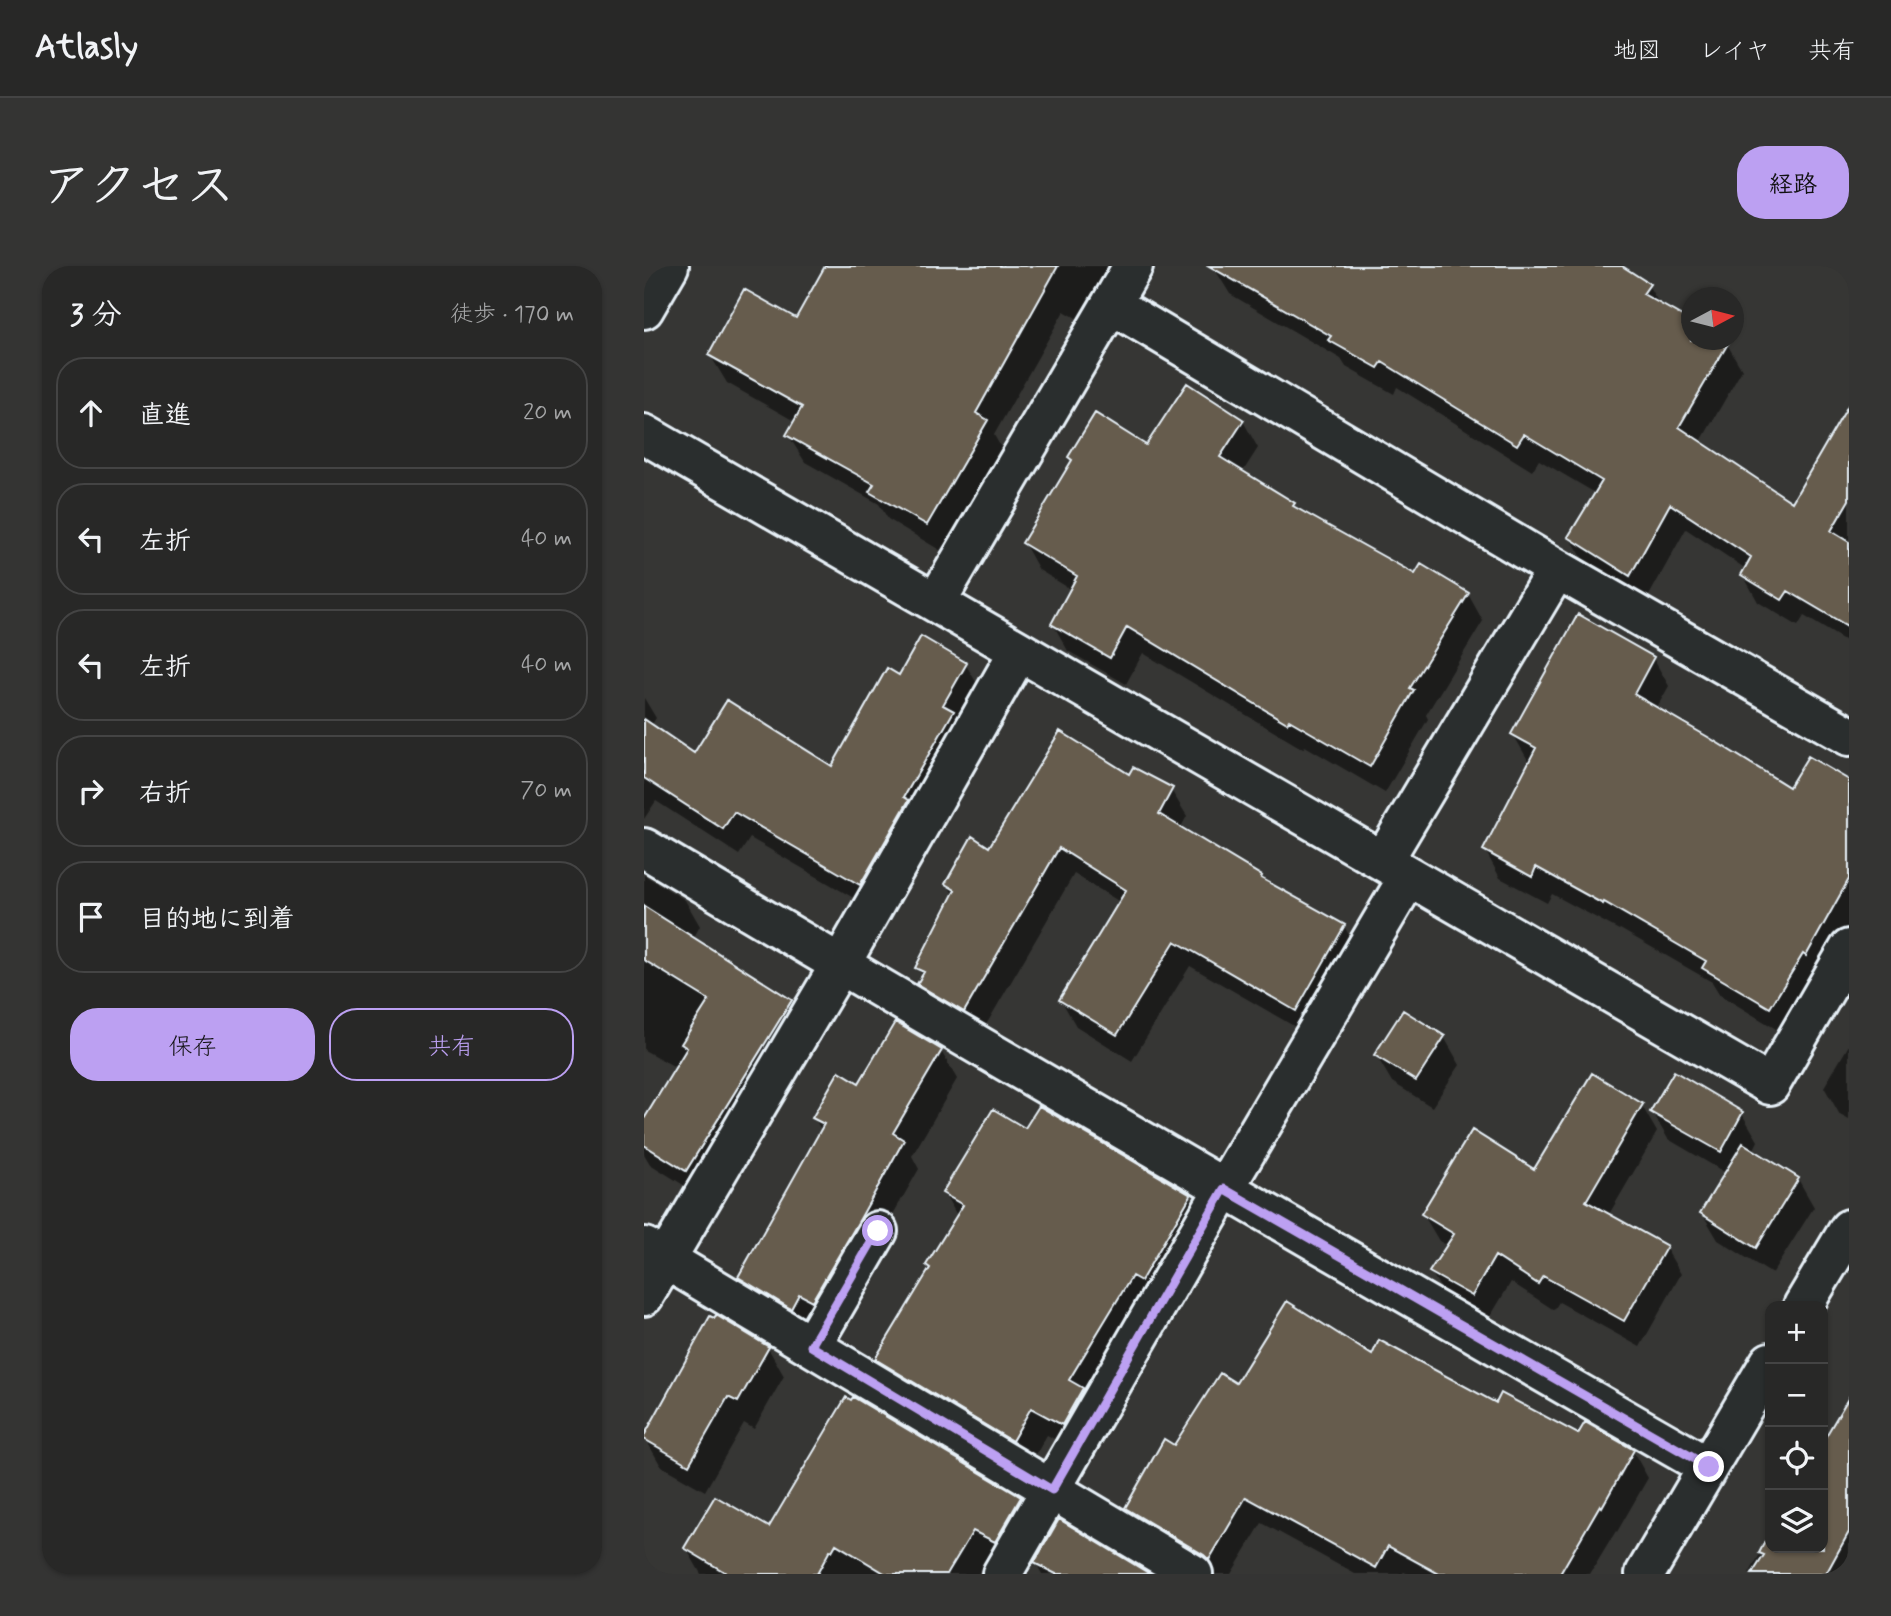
<!DOCTYPE html>
<html lang="ja">
<head>
<meta charset="utf-8">
<style>
  :root { --surface:#282827; --page:#343433; --text:#f1f3f6; --muted:#a5a6a7; --line:#444; --accent:#bca0f2 }
  body { margin:0; font-family:Mynerve,"Klee One",sans-serif; background:var(--page); color:var(--text) }
  .controls { position:absolute; right:21px; bottom:21px; display:grid; overflow:hidden; border-radius:14px; box-shadow:0 2px 5px #0004 }
  .controls button { width:63px; height:63px; display:grid; place-items:center; padding:0; border:0; border-bottom:2px solid var(--line); background:var(--surface); color:var(--text); font:35px sans-serif }
  .compass { position:absolute; left:1037px; top:21px; width:63px; height:63px; border-radius:50%; background:var(--surface); box-shadow:0 2px 5px #0004; rotate:83deg }
  .stop { position:absolute; width:21px; height:21px; margin:-16px; border:5px solid #bca0f2; border-radius:50%; background:#fff }
  .stop.end { background:#bca0f2; border-color:#fff; box-shadow:0 2px 7px #0008 }
  .list { margin:0; padding:0; list-style:none }
  h2 { display:flex; justify-content:space-between; align-items:center; height:91px; margin:0; padding:0 28px; font-size:30px }
  h2 small { font-size:23px; font-weight:400; color:var(--muted) }
  .list li { display:grid; grid-template-columns:46px 1fr auto; gap:21px; align-items:center; box-sizing:border-box; height:112px; margin:0 14px 14px; padding:0 14px; border:2px solid var(--line); border-radius:28px }
  .list b { display:block; font-size:26px; white-space:nowrap }
  .list em { font-size:23px; font-style:normal; color:var(--muted) }
  .actions { display:flex; gap:14px; padding:21px 28px }
  .actions a { flex:1; padding:16px 0; border:2px solid var(--accent); border-radius:28px; text-align:center; font-size:24px; color:var(--accent) }
  .actions .main { background:var(--accent); color:#111 }
  .icon { flex:none; width:38px; height:38px; fill:none; stroke:currentColor; stroke-width:2; stroke-linecap:round; stroke-linejoin:round }
  .map { position:relative; flex:none; width:1205px; height:1308px; overflow:hidden; border-radius:28px }
  header { display:flex; align-items:center; gap:42px; box-sizing:border-box; height:98px; padding:0 35px; background:var(--surface); border-bottom:2px solid var(--line) }
  header strong { font-size:33px }
  nav { display:flex; gap:38px; margin-inline-start:auto; font-size:24px }
  .intro { display:flex; align-items:center; justify-content:space-between; box-sizing:border-box; height:168px; padding:0 42px }
  h1 { margin:0; font-size:49px }
  .button { padding:18px 32px; border-radius:28px; background:var(--accent); color:#111; font-size:24px; font-weight:700 }
  main { display:flex; gap:42px; padding:0 42px }
  aside { flex:1; background:var(--surface); border-radius:28px; box-shadow:0 2px 5px #0004 }
  .map>svg:first-child { display:block }
</style>
</head>
<body>
<header>
<strong>Atlasly</strong>
<nav><a>地図</a><a>レイヤ</a><a>共有</a></nav>
</header>
<div class="intro"><h1>アクセス</h1><a class="button">経路</a></div>
<main>
<aside>
<h2>3 分<small>徒歩 · 170 m</small></h2>
<ul class="list">
<li><svg class="icon" aria-label="ahead" viewBox="0 0 24 24"><path d="M12 20V5M6 11l6-6 6 6"/></svg><div><b>直進</b></div><em>20 m</em></li>
<li><svg class="icon" aria-label="left" viewBox="0 0 24 24"><path d="M17 20v-9H6M10 6l-5 5 5 5"/></svg><div><b>左折</b></div><em>40 m</em></li>
<li><svg class="icon" aria-label="left" viewBox="0 0 24 24"><path d="M17 20v-9H6M10 6l-5 5 5 5"/></svg><div><b>左折</b></div><em>40 m</em></li>
<li><svg class="icon" aria-label="right" viewBox="0 0 24 24"><path d="M7 20v-9h11M14 6l5 5-5 5"/></svg><div><b>右折</b></div><em>70 m</em></li>
<li><svg class="icon" aria-label="arrive" viewBox="0 0 24 24"><path d="M6 21V4h12l-3 4 3 4H6"/></svg><div><b>目的地に到着</b></div></li>
</ul>
<div class="actions"><a class="main">保存</a><a>共有</a></div>
</aside>
<div class="map">
<svg width="1205" height="1308" viewBox="0 0 1205 1308">
  <rect width="100%" height="100%" fill="#363634"/>
  <filter id="ink" filterUnits="userSpaceOnUse"><feTurbulence type="fractalNoise" baseFrequency=".0143" numOctaves="2"/><feDisplacementMap in="SourceGraphic" scale="14" xChannelSelector="R" yChannelSelector="G"/><feConvolveMatrix kernelMatrix="1 2 1 2 8 2 1 2 1" color-interpolation-filters="sRGB"/></filter>
  <g filter="url(#ink)">
    <path fill="#0007" d="M183,0H473L441,57L420,45L350,169L358,183L299,286L244,253L235,238L161,196L144,169L152,156L83,117L66,89L153,55Z
      M571,0H975L1004,19L1016,39L1048,57V74H1076L1083,78L1098,104L1056,177L1149,238L1202,146L1205,148V377L1160,350L1154,360L1114,336L1099,309L1102,303L1042,263L1002,335L942,298L926,271L953,228L895,194L888,205L753,121L750,128L702,101L697,93L586,28L570,2Z
      M599,155L614,182L598,207L649,238L653,244L772,311L824,328L839,355L782,449L784,453L741,527L661,480L659,483L499,387L482,418L424,385L409,358L428,324L395,304L380,277L428,196L426,191L503,181Z
      M1009,392L1025,420L1012,443L1146,524L1164,493L1205,516V668L1142,769L1076,729L1068,716L976,663L975,664L908,628L903,637L856,612L841,584L885,496L869,468Z
      M322,399L338,426L232,645L106,572L95,589L12,535L0,553V432L12,452L7,460L50,490L188,502L256,411Z
      M486,510L527,524L543,550L536,563L617,611L619,615L700,660L715,687L667,770L546,700L488,795L432,760L417,734L476,636L430,608L335,771L290,744L275,718L279,711L273,701L310,630L303,618L346,583Z
      M0,609L41,634L56,660L49,673L147,736L162,762L57,930L6,898L0,888V856L33,802L0,784Z
      M800,771L816,799L788,841L748,816L732,789Z
      M1205,779V854L1196,849L1180,821Z
      M297,785L313,813L268,890L275,903L184,1062L163,1069L112,1039L96,1011L178,865L170,852L216,819Z
      M1030,808L1098,848L1114,875L1109,885L1154,913L1170,941L1128,1008L1074,974L1058,947L1082,907L1024,873L1008,846Z
      M998,840L1013,866L964,950L1021,981L1037,1008L996,1081L915,1036L910,1044L867,1016L843,1056L803,1033L787,1006L804,980L795,975L779,948L891,905Z
      M382,865L546,930L562,958L434,1186L403,1169L385,1201L250,1121L233,1093L286,1004L284,999L314,951L300,927Z
      M124,1082L140,1110L110,1163L100,1157L61,1225L17,1200L1,1172Z
      M728,1091L935,1171L989,1185L1004,1212L973,1266L972,1265L946,1308H764L760,1306L758,1308H711L618,1257L587,1308H564L498,1269L483,1242L531,1181L593,1120Z
      M1205,1140V1308H1105L1126,1270V1282H1179V1186Z
      M376,1232L392,1259L367,1302L344,1291L334,1308H57L42,1282L125,1264Z
      M392,1297L505,1308H398Z"/>
    <path fill="#665c4e" stroke="#e8f1f8" stroke-width="2" d="M181,0H414L332,147L344,154L283,259L225,226L230,218L142,169L158,141L64,89L100,23L152,52Z
      M565,0H978L1006,18L999,28L1047,55V74H1086L1035,161L1148,236L1205,138V234L1187,265L1205,276V361L1144,325L1138,334L1097,309L1107,291L1026,238L986,310L924,271L958,215L880,168L873,179L738,96L734,102L684,74L687,70Z
      M543,117L600,154L576,191L651,237L649,240L771,308L777,298L825,327L766,422L770,424L726,501L645,454L643,457L483,361L466,392L407,358L433,310L378,277L428,194L424,191L451,147L502,179Z
      M934,348L1010,391L990,428L1064,471L1145,521L1164,490L1205,514V613L1162,690L1159,688L1126,742L1058,702L1062,695L960,636L959,638L892,601L888,611L839,584L892,482L867,468Z
      M277,370L323,397L299,439L310,445L260,531L265,534L216,619L90,546L79,563L0,512V453L50,487L83,434L188,500L243,402L255,409Z
      M416,465L485,508L489,501L529,522L515,548L618,610L617,612L701,659L652,745L531,675L473,769L415,734L482,624L415,582L320,746L273,718L280,706L271,702L311,624L301,618L328,570L345,581Z
      M0,640L148,734L42,905L0,879V853L43,782L37,778L65,734L0,694Z
      M759,744L801,770L772,815L730,789Z
      M251,756L298,784L249,867L260,874L216,953L168,1035L155,1028L147,1043L94,1011L180,858L168,852L195,805L215,817Z
      M1030,805L1099,846L1077,886L1006,846Z
      M948,807L999,838L942,935L1023,980L980,1055L899,1010L894,1018L851,990L828,1030L785,1006L810,968L777,948L828,864L890,903Z
      M395,840L547,929L497,1015L488,1010L425,1114L439,1122L418,1159L387,1142L368,1175L231,1093L286,1002L282,999L319,939L298,927L349,843L381,862Z
      M1099,877L1155,912L1112,982L1056,947Z
      M643,1035L728,1089L735,1074L852,1137L857,1127L934,1168L941,1156L990,1184L958,1241L956,1239L916,1308H795L744,1280L732,1302L602,1231L565,1294L560,1289L481,1242L520,1173L530,1179L576,1107L592,1117Z
      M72,1049L125,1081L94,1136L84,1131L45,1199L0,1173V1170L66,1050L70,1052Z
      M202,1131L207,1134L209,1131L377,1231L351,1276L329,1265L303,1308H242L192,1278L188,1285L186,1284L173,1308H84L40,1282L71,1230L125,1261Z
      M1205,1131V1266L1182,1308H1108L1120,1289L1115,1287L1126,1266V1282H1179V1175Z
      M415,1253L506,1308H412L390,1297Z"/>
    <g fill="none" stroke-linecap="round" stroke-linejoin="round">
      <defs>
        <path id="minor" d="M489,0L467,38L913,303L1205,470
          M0,43L25,0
          M0,168L1126,819L1205,683
          M292,336L467,38
          M0,582C352,792 708,997 1064,1201
          M739,595L913,303
          M1,981L549,1308
          M0,1030L196,699L375,385
          M1159,1040L1205,963
          M167,1080L234,965
          M358,1308L580,923L765,610
          M1001,1308L1126,1096"/>
      </defs>
      <use href="#minor" stroke="#e8f1f8" stroke-width="44"/>
      <use href="#minor" stroke="#2a2d2e" stroke-width="38"/>
    </g>
  </g>
  <g fill="none" stroke-linecap="round" stroke-linejoin="round" filter="url(#ink)">
    <path stroke="#bca0f2" stroke-width="9" d="M234,965L167,1080L408,1224L580,923L1065,1201"/>
  </g>
</svg>
<div class="controls">
<button>+</button>
<button>−</button>
<button><svg class="icon" aria-label="locate" viewBox="0 0 24 24"><circle cx="12" cy="12" r="6"/><path d="M12 2v4M12 18v4M2 12h4M18 12h4"/></svg></button>
<button><svg class="icon" aria-label="layers" viewBox="0 0 24 24"><path d="M12 4l9 5-9 5-9-5zM3 14l9 5 9-5"/></svg></button>
</div>
<svg class="compass" viewBox="-18 -18 36 36"><path d="M0-13l5 13h-10z" fill="#e53935"/><path d="M0 13l5-13h-10z" fill="#a5a6a7"/></svg>
<div class="stop" style="left:234px;top:965px"></div>
<div class="stop end" style="left:1065px;top:1201px"></div>
</div>
</main>
</body>
</html>
